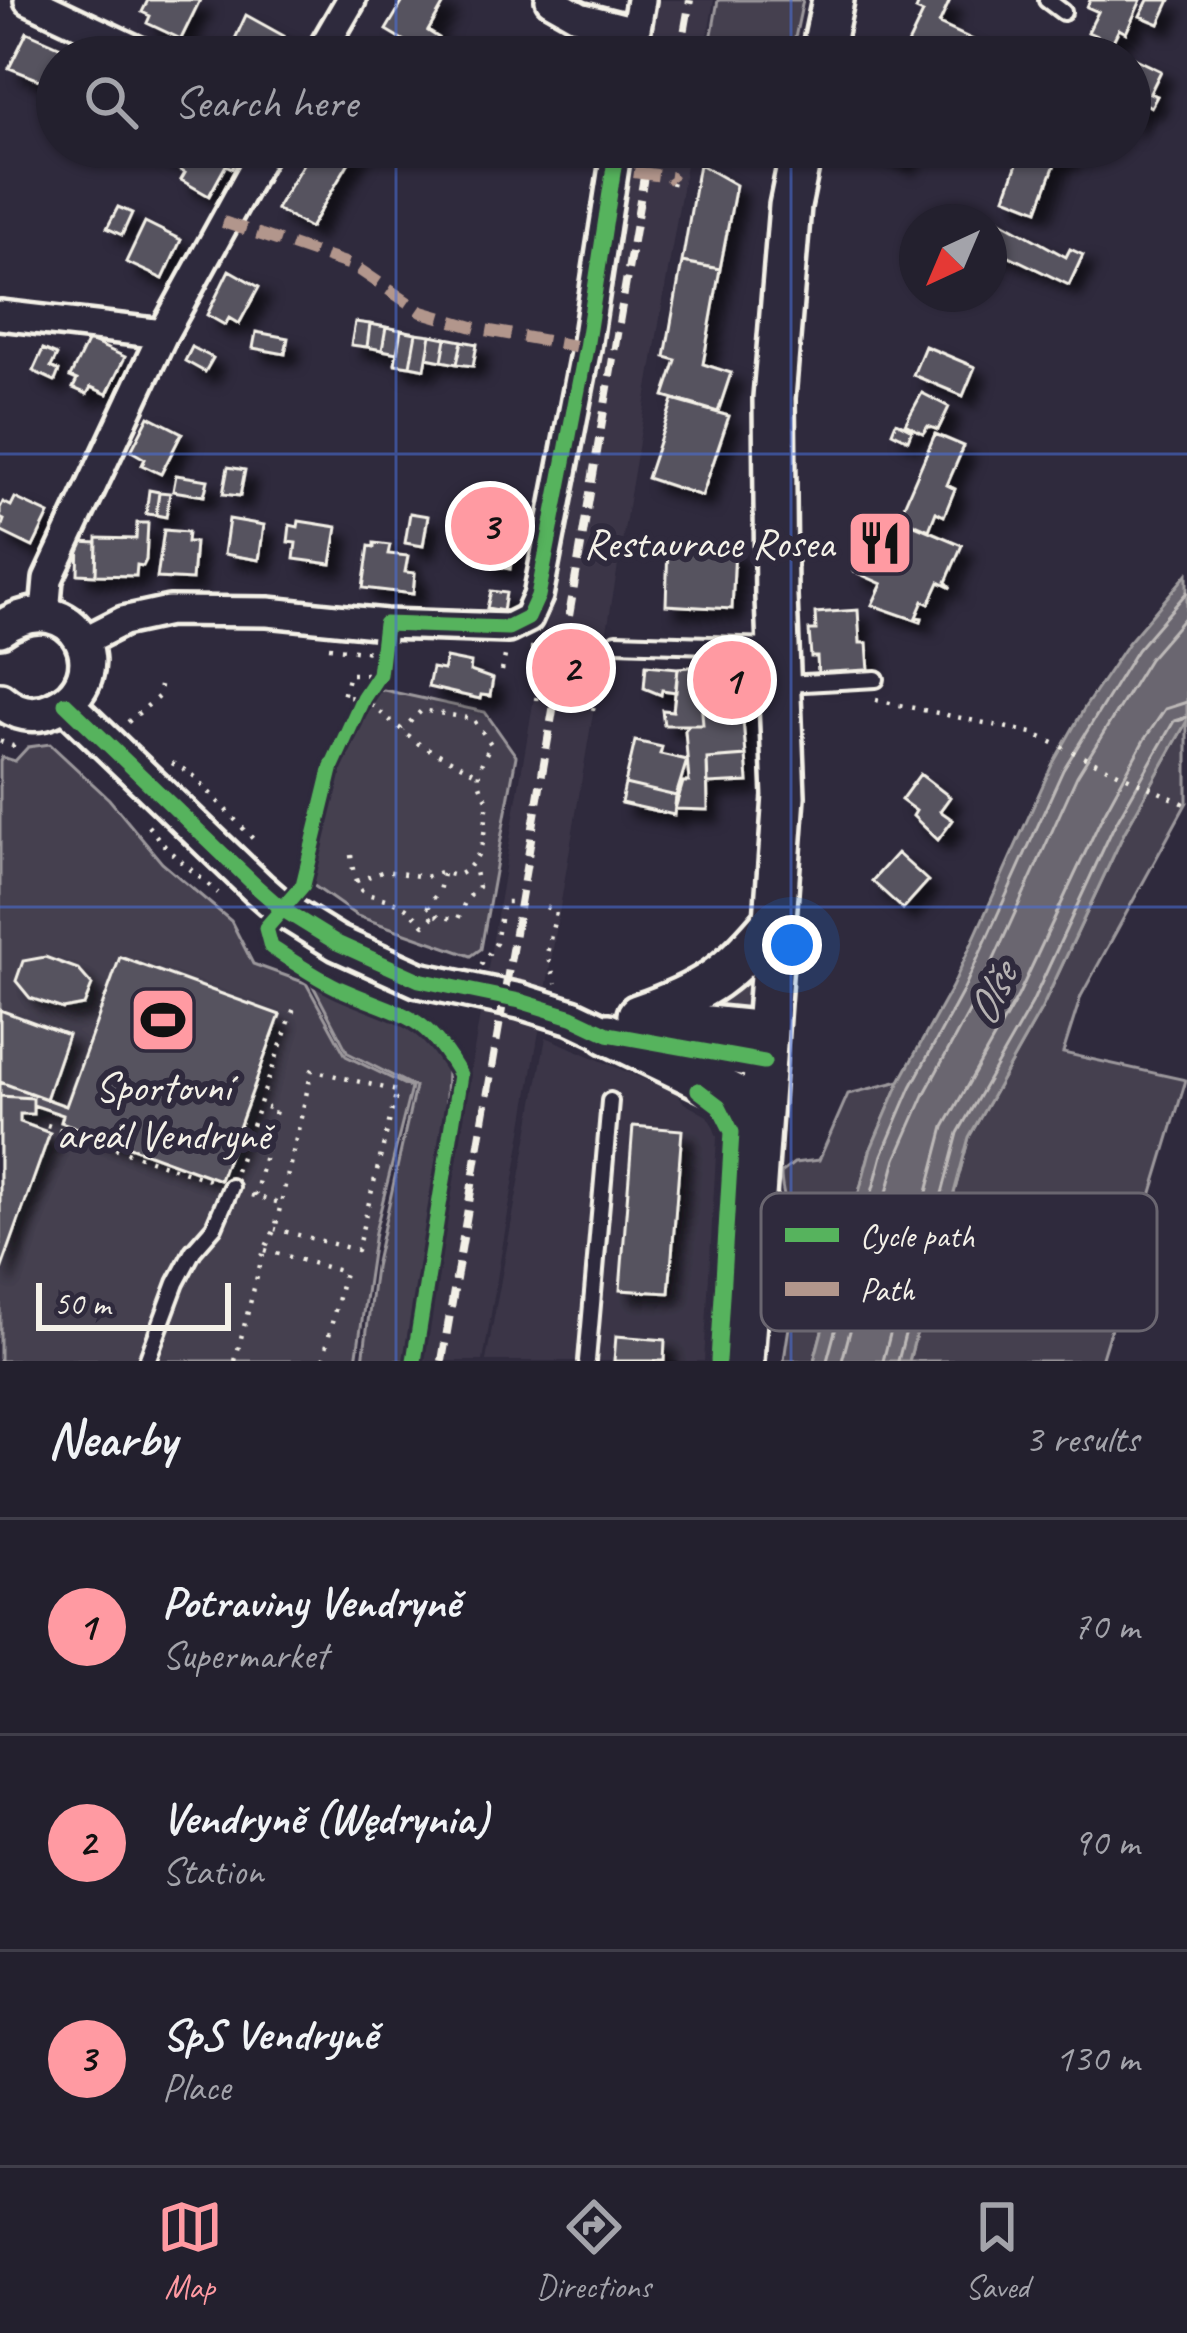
<!DOCTYPE html>
<html lang="en">
<head>
<meta charset="utf-8">
<style>
  :root { --surface:#23202e; --page:#2f2d3a; --text:#f1f3f6; --muted:#a3a3aa; --line:#403e4a; --accent:#ff9aa2 }
  body { margin:0; font-family:Caveat,sans-serif; background:var(--page); color:var(--text) }
  .compass { position:absolute; left:899px; top:204px; width:108px; height:108px; border-radius:50%; background:var(--surface); box-shadow:0 3px 9px #0004; rotate:224deg }
  .scale { position:absolute; left:36px; bottom:30px; width:195px; box-sizing:border-box; padding-left:12px; border:6px solid #f4f1e8; border-top:0; font-size:33px; line-height:42px; white-space:nowrap; color:#f4f1e8; -webkit-text-stroke:9px #2f2a3d; paint-order:stroke }
  .you { position:absolute; left:792px; top:945px; width:42px; height:42px; margin:-30px; border:9px solid #fff; border-radius:50%; background:#1a73e8; box-shadow:0 0 0 18px #1a73e833 }
  .badge { display:grid; place-items:center; width:78px; height:78px; border-radius:50%; background:var(--accent); color:#111; font-size:39px; font-weight:700 }
  .pin { position:absolute; translate:-50% -50%; border:6px solid #fff; box-shadow:0 3px 12px #0006 }
  .list { margin:0; padding:0; list-style:none }
  h2 { display:flex; justify-content:space-between; align-items:center; height:156px; margin:0; padding:0 48px; font-size:51px }
  h2 small { font-size:39px; font-weight:400; color:var(--muted) }
  .list li { display:grid; grid-template-columns:78px 1fr auto; gap:36px; align-items:center; box-sizing:border-box; height:216px; padding:0 48px; border-top:3px solid var(--line) }
  .list b { display:block; font-size:45px; white-space:nowrap }
  .list p { margin:0; font-size:39px; white-space:nowrap; color:var(--muted) }
  .list em { font-size:39px; font-style:normal; color:var(--muted) }
  .icon { flex:none; width:66px; height:66px; fill:none; stroke:currentColor; stroke-width:2; stroke-linecap:round; stroke-linejoin:round }
  .map { position:relative; flex:none; width:1187px; height:1361px; overflow:hidden }
  .search { position:absolute; background:var(--surface); box-shadow:0 3px 9px #0004; left:36px; right:36px; top:36px; height:132px; display:flex; align-items:center; gap:30px; box-sizing:border-box; padding:0 42px; border-radius:66px; color:var(--muted); font-size:45px }
  .sheet { height:804px; background:var(--surface) }
  nav { display:flex; justify-content:space-around; align-items:center; box-sizing:border-box; height:168px; border-top:3px solid var(--line); background:var(--surface); font-size:33px; color:var(--muted) }
  nav a { display:grid; justify-items:center; gap:6px }
  nav .on { color:var(--accent) }
  .map>svg:first-child { display:block }
</style>
</head>
<body>
<div class="map">
<svg width="1187" height="1361" viewBox="0 0 1187 1361">
  <defs>
    <filter id="shadow"><feDropShadow dx="11" dy="11" stdDeviation="6" flood-color="#0009"/></filter>
  </defs>
  <rect width="100%" height="100%" fill="#2f2a3d"/>
  <filter id="ink" filterUnits="userSpaceOnUse"><feTurbulence type="fractalNoise" baseFrequency=".00833" numOctaves="2"/><feDisplacementMap in="SourceGraphic" scale="24" xChannelSelector="R" yChannelSelector="G"/><feConvolveMatrix kernelMatrix="1 2 1 2 8 2 1 2 1" color-interpolation-filters="sRGB"/></filter>
  <g filter="url(#ink)">
    <path fill="#3b3647" d="M653,0H714L704,57H643Z
      M628,147H689L483,1361H421Z
      M546,1037L678,1094L684,1103L707,1116L713,1126L717,1137L704,1361H486Z"/>
    <path fill="#454050" stroke="#9c989c" stroke-width="3" d="M718,0H803L791,57H708Z
      M379,689L485,712L516,756L481,949L471,956L357,916L310,883C324,816 336,744 379,689Z
      M1187,721V802L1081,996L1063,1053L1186,1080L1101,1361H909L969,1137L1042,1008L1124,833Z
      M50,744L109,799L162,863L231,921L253,964L306,983L346,1056L411,1088L375,1232L356,1361H0V761L2,757L15,761L28,747Z
      M753,966L749,1017L725,1015L718,995Z
      M310,980L408,1022L435,1048L447,1070L445,1121L409,1361H363L375,1267L415,1087L348,1053Z
      M900,1081L870,1151L814,1361H784C788,1327 797,1291 797,1257C796,1227 781,1202 781,1173L794,1163L819,1160L848,1094Z"/>
    <path fill="#6a6670" stroke="#a19ea0" stroke-width="3" d="M1187,574V721L1124,833L1042,1008L969,1137L909,1361H814L870,1151L900,1081L952,987L1052,765L1085,707L1128,643Z"/>
    <g fill="none" stroke-linecap="round" stroke-linejoin="round">
      <path stroke="#bdb9b8" stroke-width="3" d="M827,1361L882,1155L911,1087L962,993L1063,770L1137,650L1187,592
        M842,1361L896,1159L925,1093L976,999L1077,776L1149,659L1187,615
        M883,1361L944,1127L1018,996L1100,821L1144,740L1165,709L1187,702
        M898,1361L958,1133L1032,1003L1113,828L1174,721L1187,717"/>
    </g>
    <path fill="#56525f" stroke="#f4f1e8" stroke-width="3" filter="url(#shadow)" d="M148,0H200L181,39L147,23L150,16L142,12Z
      M400,0H446L428,31L439,38L428,55L386,30L402,3Z
      M920,0H950L939,24L982,44L976,57H902L923,13L916,10Z
      M1090,0H1141L1126,33L1119,29L1112,43L1088,32L1098,12L1087,7Z
      M1148,0H1170L1159,24L1140,16Z
      M246,15L284,36L273,57H242L229,52Z
      M27,32L61,47L54,61L55,86L9,68Z
      M1130,56L1161,71L1150,93L1157,96L1151,107L1144,103L1132,126Z
      M157,147H179L172,160L155,150Z
      M190,147L210,156L215,147H233L241,152L232,168L226,165L209,196L181,180L185,173L178,169Z
      M313,147H358L310,228L276,209Z
      M871,147H910L903,162Z
      M1023,147H1069L1065,159L1058,156L1038,210L1005,197Z
      M699,164L736,185L720,269L682,262Z
      M118,207L132,213L122,235L107,228Z
      M999,220L1066,257L1070,249L1083,255L1069,285L989,246Z
      M145,222L181,240L163,279L126,262Z
      M682,262L720,269L703,364L731,373L718,412L664,396L676,360L665,357Z
      M229,270L259,287L239,324L229,318L225,325L207,315Z
      M355,322L370,324L367,347L351,345Z
      M370,324L386,327L382,350L367,347Z
      M386,327L401,330L397,353L382,350Z
      M401,330L416,333L410,366L395,364Z
      M256,332L288,338L285,354L253,348Z
      M416,333L431,335L425,369L410,366Z
      M431,335L446,338L442,361L427,358Z
      M446,338L462,341L457,364L442,361Z
      M88,340L125,357L107,394L91,387L87,394L73,388L77,380L70,377Z
      M462,341L477,344L473,366L457,364Z
      M925,346L975,367L963,396L913,375Z
      M192,347L213,358L205,372L185,361Z
      M43,349L57,355L51,367L59,371L55,381L33,371Z
      M922,393L949,407L938,430L928,426L923,433L905,424Z
      M673,400L729,416L702,496L647,478Z
      M149,416L182,433L161,474L142,465L145,459L131,451Z
      M896,422L912,430L908,440L892,432Z
      M935,434L964,446L947,485L955,489L944,516L936,512L929,530L899,517Z
      M228,467L245,470L240,496L223,494Z
      M176,475L208,480L204,496L173,491Z
      M149,490L159,492L156,515L146,514Z
      M159,492L170,493L166,517L156,515Z
      M496,495L522,499L510,569L484,564L487,549L475,547L477,536L459,533L463,509L493,514Z
      M15,498L49,514L33,547L0,531L4,520L0,518V508L3,502L11,506Z
      M410,513L428,516L423,546L405,543Z
      M229,519L264,525L259,560L224,554Z
      M903,520L962,545L946,582L951,588L939,582L929,604L923,601L916,617L922,618L921,622L872,605L882,584L853,571L855,564L859,565L874,529L896,538Z
      M299,521L337,527L331,564L294,559L296,543L288,542L290,525L298,527Z
      M137,523H148L146,560L143,566L137,565L136,576L96,575L97,538L136,539Z
      M164,530L188,532L187,542H195L192,580L157,578Z
      M79,542L97,543L96,575L78,574Z
      M374,543L390,545L388,554L408,556L405,572L415,573L413,594L363,588L369,546L374,547Z
      M668,546L735,549L732,609L666,605Z
      M491,591L506,593L503,611L487,608Z
      M858,610L860,643H867L869,671L818,675L817,657H811L809,630H816L815,613Z
      M446,658L471,663L470,671L493,679L490,696L481,695L480,699L428,687L432,668L443,670Z
      M739,663L741,696L701,699L703,725H664L662,710L673,711L678,668Z
      M646,665L678,668L676,692L662,690L661,695L644,688Z
      M741,696L746,756L707,759L708,810L675,809L683,782H689L685,730L689,725H703L701,699Z
      M635,741L662,747L660,754L687,760L676,796L625,784Z
      M746,756L748,782L708,784L707,759Z
      M920,774L950,797L940,811L953,820L938,840L913,816L916,811L901,800Z
      M625,784L676,796L674,815L621,803Z
      M897,853L928,881L903,909L872,881Z
      M45,957L78,969L92,985L84,1005L63,1009L30,998L16,981L23,961Z
      M120,957L280,1015L220,1180L61,1122L63,1115L33,1105V1098L0,1096V1082L66,1106Z
      M0,1010L68,1035L46,1099L0,1082Z
      M0,1096L33,1098V1114H20V1122L50,1133L0,1273Z
      M633,1126L682,1130L669,1293L620,1290Z
      M616,1336L665,1340L664,1361H614Z"/>
    <g fill="none" stroke-linecap="round" stroke-linejoin="round">
      <defs>
        <path id="service" d="M1047,0L1063,12
          M616,642L772,647
          M786,684L876,679
          M147,1361L176,1283L193,1251L214,1227L231,1187
          M587,1361L610,1101"/>
        <path id="minor" d="M29,0L150,57
          M550,0L580,17L635,31
          M318,57L351,0
          M631,57L641,0
          M0,315L163,334
          M45,613L48,579L163,334L266,147
          M84,641L123,621L169,611L268,612L385,624L508,628L528,618L538,596L586,348L617,147"/>
        <path id="tertiary" d="M0,629C76,578 122,679 53,709C34,718 15,713 0,700
          M65,703L258,888L282,909L337,943L419,980L520,1001L572,1017L608,1034L764,1062
          M639,1016L766,1029"/>
        <path id="secondary" d="M821,57L833,0
          M638,1015C707,991 730,974 776,918
          M608,1034L734,1095L760,1117
          M743,1361L784,796L776,597L774,398L790,206L802,147"/>
      </defs>
      <use href="#service" stroke="#f4f1e8" stroke-width="22"/>
      <use href="#minor" stroke="#f4f1e8" stroke-width="36"/>
      <use href="#tertiary" stroke="#f4f1e8" stroke-width="42"/>
      <use href="#secondary" stroke="#f4f1e8" stroke-width="48"/>
      <path stroke="#f4f1e8" stroke-width="4.5" stroke-dasharray="3 9" stroke-linecap="butt" d="M672,185L673,181
        M329,647L371,652
        M530,648L552,650
        M589,663L610,665
        M502,671L506,651
        M379,674H349L343,697L363,698L419,744L476,773
        M536,700L544,649
        M876,700L1032,733L1187,805
        M593,710L606,657
        M128,722L158,697L160,686
        M0,741L13,746L18,740
        M172,763L192,774L255,841
        M148,826L168,850L218,893
        M351,855C357,907 366,888 401,905C410,909 417,918 424,925L436,914
        M443,874L439,891L428,906L439,917L458,919L465,902L478,887L474,866
        M356,881L385,871L425,877L441,872L456,876C486,862 484,830 488,800C472,777 479,768 491,744L473,719L422,710L403,729
        M546,907L556,912L547,954L556,983
        M481,965L496,943L503,902H510
        M47,1125L212,1181
        M236,1171L295,1005
        M251,1195L280,1203
        M255,1196L276,1110L259,1105
        M265,1250L344,1272L323,1361
        M235,1361L264,1250L275,1229L312,1070L397,1091L357,1250L275,1229"/>
      <use href="#service" stroke="#2f2a3d" stroke-width="14"/>
      <use href="#minor" stroke="#2f2a3d" stroke-width="27"/>
      <use href="#tertiary" stroke="#2f2a3d" stroke-width="33"/>
      <use href="#secondary" stroke="#2f2a3d" stroke-width="39"/>
      <path stroke="#f4f1e8" stroke-width="8" stroke-dasharray="18 9" stroke-linecap="butt" d="M680,57L690,0
        M442,1361L649,147"/>
      <path stroke="#b2968c" stroke-width="12" stroke-dasharray="24 12" stroke-linecap="butt" d="M634,172L670,177L673,181
        M223,222L354,266L422,312L480,329L586,348"/>
      <defs>
        <path id="cycleway" d="M65,703L258,888L282,909L337,943L419,980L520,1001L572,1017L608,1034L764,1062
          M698,1090L719,1106L732,1132L718,1361
          M414,1361L460,1075C424,1012 405,1017 343,990C318,979 294,962 271,947L266,928L303,885L332,766L363,698L379,674L385,624L508,628L528,618L538,596L586,348L617,147"/>
      </defs>
      <use href="#cycleway" stroke="#2f2a3d" stroke-width="22"/>
      <use href="#cycleway" stroke="#56b35d" stroke-width="15"/>
    </g>
  </g>
  <path fill="none" stroke="#486fdb" stroke-width="3" stroke-opacity="0.55" d="M396,0V57M791,0V57M396,147V1361M791,147V1361M0,454H1187M0,907H1187"/>
  <defs>
    <symbol id="restaurant-square" viewBox="-11 -11 22 22"><rect x="-9" y="-9" width="18" height="18" rx="4" fill="#ff9aa2" stroke="#2f2a3d"/><path d="M-5-6h1v4h1v-4h1v4h1v-4h1v5L-1.5 .5V6h-2V.5L-5-1ZM5-6V6H3V1.5H1.5Q1.5-4 5-6Z" fill="#111"/></symbol>
    <symbol id="stadium-square" viewBox="-11 -11 22 22"><rect x="-9" y="-9" width="18" height="18" rx="4" fill="#ff9aa2" stroke="#2f2a3d"/><path d="M0-5a6.5 5 0 1 0 0 10a6.5 5 0 1 0 0-10ZM-3.5-1.8h7v3.6h-7Z" fill="#111"/></symbol>
  </defs>
  <g fill-rule="evenodd">
    <use href="#restaurant-square" x="842" y="505" width="76" height="76"/>
    <use href="#stadium-square" x="125" y="982" width="76" height="76"/>
  </g>
  <g text-anchor="middle" dominant-baseline="central" stroke-width="12" stroke-linejoin="round" paint-order="stroke">
    <g font-size="42" fill="#f4f1e8" stroke="#2f2a3d" text-anchor="end">
      <text x="834" y="543">Restaurace Rosea</text>
      <text x="163" y="1087" text-anchor="middle">Sportovní<tspan x="163" dy="48">areál Vendryně</tspan></text>
    </g>
    <g font-size="45" font-style="italic" fill="#b6b2b2" stroke="#2f2a3d">
      <text transform="translate(992 995) rotate(-65)">Olše</text>
    </g>
  </g>
  <rect x="761" y="1193" width="396" height="138" rx="18" fill="#2f2a3d" stroke="#6a6670" stroke-width="3"/>
  <rect x="785" y="1228" width="54" height="14" fill="#56b35d"/>
  <rect x="785" y="1282" width="54" height="14" fill="#b2968c"/>
  <g font-size="33" fill="#f4f1e8">
    <text x="860" y="1247">Cycle path</text>
    <text x="860" y="1301">Path</text>
  </g>
</svg>
<svg class="compass" viewBox="-18 -18 36 36"><path d="M0-13l5 13h-10z" fill="#e53935"/><path d="M0 13l5-13h-10z" fill="#a3a3aa"/></svg>
<div class="scale">50 m</div>
<div class="you"></div>
<div class="pin badge" style="left:732px;top:680px">1</div>
<div class="pin badge" style="left:571px;top:668px">2</div>
<div class="pin badge" style="left:490px;top:526px">3</div>
<div class="search"><svg class="icon" aria-label="search" viewBox="0 0 24 24"><circle cx="10" cy="10" r="6"/><path d="M15 15l6 6"/></svg>Search here</div>
</div>
<section class="sheet">
<h2>Nearby<small>3 results</small></h2>
<ul class="list">
<li><span class="badge">1</span><div><b>Potraviny Vendryně</b><p>Supermarket</p></div><em>70 m</em></li>
<li><span class="badge">2</span><div><b>Vendryně (Wędrynia)</b><p>Station</p></div><em>90 m</em></li>
<li><span class="badge">3</span><div><b>SpS Vendryně</b><p>Place</p></div><em>130 m</em></li>
</ul>
</section>
<nav>
<a class="on"><svg class="icon" aria-label="map" viewBox="0 0 24 24"><path d="M3 6l6-2 6 2 6-2v14l-6 2-6-2-6 2zM9 4v14M15 6v14"/></svg>Map</a>
<a><svg class="icon" aria-label="directions" viewBox="0 0 24 24"><path d="M12 3l9 9-9 9-9-9zM9 14v-3h6M13 9l2 2-2 2"/></svg>Directions</a>
<a><svg class="icon" aria-label="saved" viewBox="0 0 24 24"><path d="M7 4h10v16l-5-4-5 4z"/></svg>Saved</a>
</nav>
</body>
</html>
